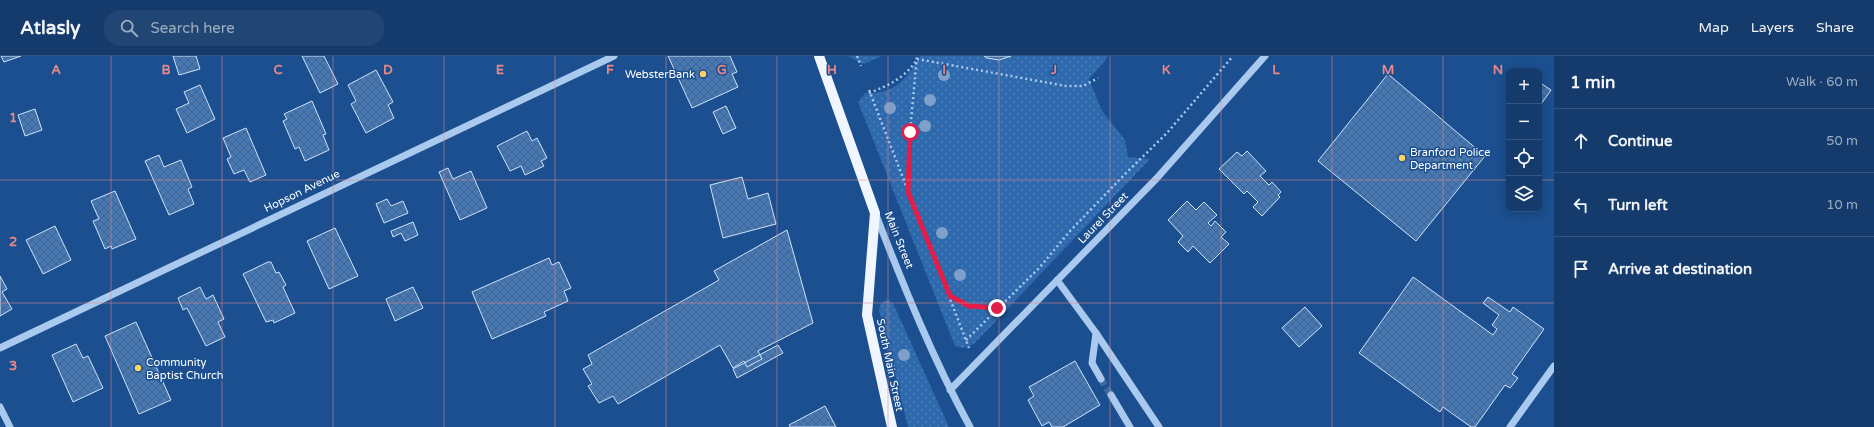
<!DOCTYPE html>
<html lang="en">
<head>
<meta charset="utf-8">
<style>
  :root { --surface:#143b6b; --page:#214673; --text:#f1f3f6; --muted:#9dadc1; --line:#33557e }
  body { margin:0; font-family:"Varela Round",sans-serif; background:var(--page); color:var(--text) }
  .controls { position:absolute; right:12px; top:12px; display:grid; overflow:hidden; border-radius:8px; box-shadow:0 2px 10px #0003 }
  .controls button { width:36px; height:36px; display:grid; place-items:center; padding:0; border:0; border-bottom:1px solid var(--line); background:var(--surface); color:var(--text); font:20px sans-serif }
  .stop { position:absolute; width:12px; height:12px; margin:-9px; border:3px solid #e11d48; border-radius:50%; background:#fff }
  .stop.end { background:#e11d48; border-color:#fff; box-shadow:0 1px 4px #0008 }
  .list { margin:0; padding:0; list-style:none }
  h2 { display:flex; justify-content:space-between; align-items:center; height:52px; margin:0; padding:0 16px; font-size:17px }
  h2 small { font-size:13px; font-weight:400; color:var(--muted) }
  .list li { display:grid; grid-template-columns:26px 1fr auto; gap:12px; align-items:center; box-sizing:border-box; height:64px; padding:0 16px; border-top:1px solid var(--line) }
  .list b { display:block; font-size:15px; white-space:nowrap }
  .list em { font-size:13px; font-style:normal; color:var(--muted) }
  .icon { flex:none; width:22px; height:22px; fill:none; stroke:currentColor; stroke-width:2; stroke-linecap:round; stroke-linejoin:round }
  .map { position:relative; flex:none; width:1554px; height:371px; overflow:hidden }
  header { display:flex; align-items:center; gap:24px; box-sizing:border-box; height:56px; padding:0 20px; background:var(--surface); border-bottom:1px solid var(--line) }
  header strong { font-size:19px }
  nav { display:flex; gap:22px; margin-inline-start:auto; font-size:14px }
  .search { width:280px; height:36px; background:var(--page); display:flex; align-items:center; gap:10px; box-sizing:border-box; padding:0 14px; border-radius:16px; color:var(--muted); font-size:15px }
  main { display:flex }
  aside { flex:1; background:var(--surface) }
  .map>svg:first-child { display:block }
</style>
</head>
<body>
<header>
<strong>Atlasly</strong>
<div class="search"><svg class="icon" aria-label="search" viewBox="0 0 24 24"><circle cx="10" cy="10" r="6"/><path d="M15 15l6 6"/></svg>Search here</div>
<nav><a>Map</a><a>Layers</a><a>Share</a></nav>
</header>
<main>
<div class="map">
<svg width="1554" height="371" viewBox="0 0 1554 371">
  <defs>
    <pattern id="grass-dots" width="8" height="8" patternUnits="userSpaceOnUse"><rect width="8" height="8" fill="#2e69ad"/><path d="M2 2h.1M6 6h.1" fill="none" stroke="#4d80b9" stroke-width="1.8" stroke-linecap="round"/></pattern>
    <pattern id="building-cross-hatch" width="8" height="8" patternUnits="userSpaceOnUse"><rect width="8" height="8" fill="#4478b7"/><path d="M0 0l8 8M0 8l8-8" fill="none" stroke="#486282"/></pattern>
  </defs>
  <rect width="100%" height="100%" fill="#1b4f8f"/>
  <path fill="url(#grass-dots)" d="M848,0H882L864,8Z
    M920,0H1107L1105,5L1089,23L1102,55L1125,84L1128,101L1150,103L974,288L963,292L955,290L858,46L865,37C895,38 906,24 920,0Z
    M888,244L893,247L949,371H908L879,254C880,248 882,245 888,244Z"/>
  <path fill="url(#building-cross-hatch)" stroke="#cfe3fa" d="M1,0H21L4,6Z
    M173,0H196L200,13L179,19Z
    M302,0H324L338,28L320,37Z
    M668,0H730L737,16L732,18L738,31L692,52Z
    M984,0H1011L999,4L987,2Z
    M376,14L393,46L388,49L394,62L366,77L351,48L356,45L348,29Z
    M1388,18L1485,100L1416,185L1318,105Z
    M1539,26L1551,34L1539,51Z
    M200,29L215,63L187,77L176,53L189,47L184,36Z
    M312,45L326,78L323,79L329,94L305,105L299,91L295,93L283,65L287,63L284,58Z
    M726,50L736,72L723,78L713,56Z
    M35,53L42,74L25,80L18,59Z
    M246,72L266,119L250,126L244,114L234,118L227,103L231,101L223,82Z
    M527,75L532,85L537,82L547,102L541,105L544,110L525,119L521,110L510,115L497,90Z
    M1247,95L1266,115L1260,120L1269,129L1272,126L1281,136L1278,139L1280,141L1262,160L1253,151L1258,146L1247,135L1244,138L1219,113L1237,96L1242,100Z
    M159,99L164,111L181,104L192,131L188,133L194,148L169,159L145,105Z
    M448,112L453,123L471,115L487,152L460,164L439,116Z
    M742,121L748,143L768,137L776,168L723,182L710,129Z
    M115,135L136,183L112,193L111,190L105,193L93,165L99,163L91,145Z
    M387,143L391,150L403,145L408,157L384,167L376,148Z
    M1187,145L1196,154L1204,146L1217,159L1208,167L1211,170L1215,165L1226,176L1221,181L1229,188L1210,207L1193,190L1188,196L1178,186L1183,180L1168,164Z
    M413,166L418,179L405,185L401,177L393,181L391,175Z
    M55,170L71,204L43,218L26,184Z
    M335,172L358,220L329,233L307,185Z
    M787,174L813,267L758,295L762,303L747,311L744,305L733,312L720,289L618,348L613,340L599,347L588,330L592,328L583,313L592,308L588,299L719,224L714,215Z
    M549,202L552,209L559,206L571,232L564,235L568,245L544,256L546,260L492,283L472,236Z
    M268,206H271L276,217L279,216L286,229L283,231L295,257L274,267L273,264L266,266L243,218Z
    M0,220L7,233L2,236L12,253L0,260Z
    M1413,221L1493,279L1497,273L1492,269L1499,259L1483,247L1488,241L1510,256L1513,251L1544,273L1512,318L1518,322L1510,332L1505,329L1475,371H1471L1443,351L1440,356L1359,297Z
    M200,231L206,243L213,239L224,263L218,266L225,281L206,290L187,252L183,254L178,242Z
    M413,231L423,252L395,265L386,243Z
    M1305,251L1322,270L1299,291L1282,272Z
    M136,266L171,344L139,358L105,280Z
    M76,288L83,302L88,300L103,332L73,346L52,299Z
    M778,289L783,297L737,322L733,313Z
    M1075,305L1100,349L1063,371H1052L1049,366L1042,370L1028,344L1034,340L1029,331Z
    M825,350L836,371H790L789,369Z"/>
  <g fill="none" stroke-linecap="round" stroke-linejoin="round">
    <path stroke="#3d69a0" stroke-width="7" stroke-dasharray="7 3.5" stroke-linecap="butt" d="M1101,323L1111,339"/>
    <path stroke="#a9c9ee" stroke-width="2.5" stroke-dasharray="2 3" stroke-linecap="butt" d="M857,0L861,10
      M917,3L1066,30H1083L1098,22
      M869,34L969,292
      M869,37C890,29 904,22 917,4
      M908,133L910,76L917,0
      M950,241L969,250L997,252
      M966,284L1039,212L1071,174L1127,116L1167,77L1233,0"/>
    <path stroke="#a9c9ee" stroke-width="7" d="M876,159C904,231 933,303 970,371
      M1057,224L1096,277L1159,371
      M1096,277L1092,307L1101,323
      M0,292L614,0
      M950,334L1157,122L1265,0
      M1111,339L1130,371
      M0,351L10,371
      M1510,371L1554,310"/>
    <path stroke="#f0f6ff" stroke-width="10" d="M819,0L875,157L867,259L892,371"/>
  </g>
  <g fill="#7ea0ca">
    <circle cx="944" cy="19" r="6"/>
    <circle cx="930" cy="44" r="6"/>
    <circle cx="890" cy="52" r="6"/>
    <circle cx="925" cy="70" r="6"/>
    <circle cx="942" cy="177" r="6"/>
    <circle cx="960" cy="219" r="6"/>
    <circle cx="904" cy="299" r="6"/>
  </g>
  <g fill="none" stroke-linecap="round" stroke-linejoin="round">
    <path stroke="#e11d48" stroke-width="5" d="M910,76L908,136L950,240L969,250L997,252"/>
  </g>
  <path fill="none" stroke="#e88989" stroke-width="1" stroke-opacity="0.55" d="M111,0V371M222,0V371M333,0V371M444,0V371M555,0V371M666,0V371M777,0V371M888,0V371M999,0V371M1110,0V371M1221,0V371M1332,0V371M1443,0V371M0,124H1509M1539,124H1554M0,247H1554"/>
  <g fill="#ffd166" stroke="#1b4f8f" stroke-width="1.5">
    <circle cx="703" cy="18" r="4"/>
    <circle cx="1402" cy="102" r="4"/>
    <circle cx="138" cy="312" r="4"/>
  </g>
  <g text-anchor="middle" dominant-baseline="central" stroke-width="3" stroke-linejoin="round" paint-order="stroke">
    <g font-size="11" fill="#fff" stroke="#1b4f8f" text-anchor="start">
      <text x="695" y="18" text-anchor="end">WebsterBank</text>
      <text x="1410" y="96">Branford Police<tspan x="1410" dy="13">Department</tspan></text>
      <text x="146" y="306">Community<tspan x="146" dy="13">Baptist Church</tspan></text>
    </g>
    <g font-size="11" fill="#fff" stroke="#1b4f8f">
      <text transform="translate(302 135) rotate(-26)">Hopson Avenue</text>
      <text transform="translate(1103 162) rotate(-46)">Laurel Street</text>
      <text transform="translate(899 184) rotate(68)">Main Street</text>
      <text transform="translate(890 309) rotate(78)">South Main Street</text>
    </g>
  </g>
  <g font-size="13" text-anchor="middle" font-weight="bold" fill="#e88989" stroke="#1b4f8f" stroke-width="3" stroke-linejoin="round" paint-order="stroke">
    <text x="56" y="18">A</text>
    <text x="166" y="18">B</text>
    <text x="278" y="18">C</text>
    <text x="388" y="18">D</text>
    <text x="500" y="18">E</text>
    <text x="610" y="18">F</text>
    <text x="722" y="18">G</text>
    <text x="832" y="18">H</text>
    <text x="944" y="18">I</text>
    <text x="1054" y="18">J</text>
    <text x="1166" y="18">K</text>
    <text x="1276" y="18">L</text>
    <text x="1388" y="18">M</text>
    <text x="1498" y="18">N</text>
    <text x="13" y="66">1</text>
    <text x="13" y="190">2</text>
    <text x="13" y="314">3</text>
  </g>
</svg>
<div class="controls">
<button>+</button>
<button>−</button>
<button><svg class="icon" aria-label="locate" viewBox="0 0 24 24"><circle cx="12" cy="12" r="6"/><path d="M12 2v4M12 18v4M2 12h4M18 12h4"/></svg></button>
<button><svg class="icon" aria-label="layers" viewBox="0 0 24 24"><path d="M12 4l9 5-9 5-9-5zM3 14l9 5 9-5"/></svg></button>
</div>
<div class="stop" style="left:910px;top:76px"></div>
<div class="stop end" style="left:997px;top:252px"></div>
</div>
<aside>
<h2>1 min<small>Walk · 60 m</small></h2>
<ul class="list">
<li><svg class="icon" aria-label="ahead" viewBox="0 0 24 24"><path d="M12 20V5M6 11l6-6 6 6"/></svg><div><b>Continue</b></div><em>50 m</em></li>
<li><svg class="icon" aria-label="left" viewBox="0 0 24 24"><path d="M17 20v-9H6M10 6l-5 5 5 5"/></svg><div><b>Turn left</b></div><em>10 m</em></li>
<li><svg class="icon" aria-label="arrive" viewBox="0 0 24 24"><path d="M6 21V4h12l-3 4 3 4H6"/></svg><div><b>Arrive at destination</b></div></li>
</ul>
</aside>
</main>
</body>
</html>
